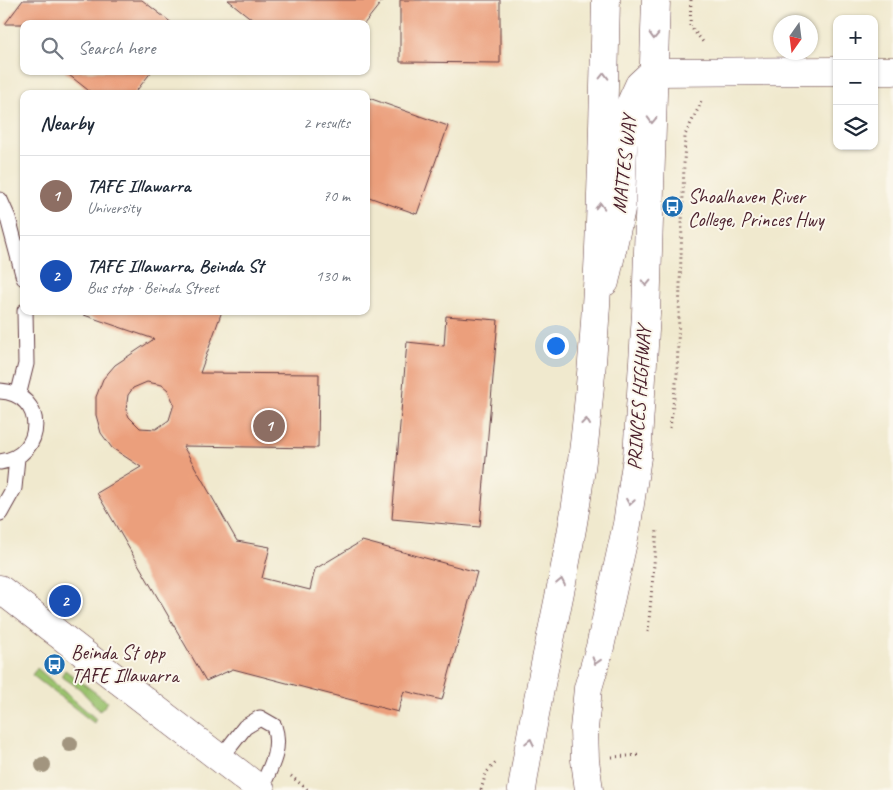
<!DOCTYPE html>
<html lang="en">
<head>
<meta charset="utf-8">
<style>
  :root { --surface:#fff; --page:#f6f6f7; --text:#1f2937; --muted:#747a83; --line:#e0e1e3; --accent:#0f766e }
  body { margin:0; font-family:Caveat,sans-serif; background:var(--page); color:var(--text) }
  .controls { position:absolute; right:15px; top:15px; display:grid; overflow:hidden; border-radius:10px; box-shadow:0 1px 4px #0004 }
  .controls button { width:45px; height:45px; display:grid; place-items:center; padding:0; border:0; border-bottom:1px solid var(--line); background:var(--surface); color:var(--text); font:25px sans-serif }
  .compass { position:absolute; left:773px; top:15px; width:45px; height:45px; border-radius:50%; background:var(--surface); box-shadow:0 1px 4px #0004; rotate:194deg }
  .you { position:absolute; left:555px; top:345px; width:18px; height:18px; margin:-12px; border:4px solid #fff; border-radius:50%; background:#1a73e8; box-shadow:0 0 0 8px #1a73e833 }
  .badge { display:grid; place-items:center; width:32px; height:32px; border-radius:50%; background:var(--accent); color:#fff; font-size:16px; font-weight:700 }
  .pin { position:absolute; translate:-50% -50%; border:2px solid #fff; box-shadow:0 1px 5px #0006 }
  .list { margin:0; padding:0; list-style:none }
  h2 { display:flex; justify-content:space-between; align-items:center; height:65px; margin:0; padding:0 20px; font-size:21px }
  h2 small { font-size:16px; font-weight:400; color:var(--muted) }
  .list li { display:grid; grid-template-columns:32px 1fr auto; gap:15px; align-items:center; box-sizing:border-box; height:80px; padding:0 20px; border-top:1px solid var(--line) }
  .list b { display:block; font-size:19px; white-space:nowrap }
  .list p { margin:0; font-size:16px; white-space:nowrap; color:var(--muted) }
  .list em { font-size:16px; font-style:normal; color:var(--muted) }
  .icon { flex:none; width:28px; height:28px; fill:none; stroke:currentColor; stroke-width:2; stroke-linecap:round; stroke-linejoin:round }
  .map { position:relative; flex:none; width:893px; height:790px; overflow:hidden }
  .search { position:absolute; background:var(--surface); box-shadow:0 1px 4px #0004; left:20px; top:20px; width:350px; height:55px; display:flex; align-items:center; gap:12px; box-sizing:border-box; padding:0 18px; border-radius:10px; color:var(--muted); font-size:19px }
  .panel { position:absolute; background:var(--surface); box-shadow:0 1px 4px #0004; left:20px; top:90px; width:350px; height:225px; border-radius:10px }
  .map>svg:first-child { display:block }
</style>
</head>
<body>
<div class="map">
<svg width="893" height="790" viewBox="0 0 893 790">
  <rect width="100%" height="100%" fill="#fbf7ec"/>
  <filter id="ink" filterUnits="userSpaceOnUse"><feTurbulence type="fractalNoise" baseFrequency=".02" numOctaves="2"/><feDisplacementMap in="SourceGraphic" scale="10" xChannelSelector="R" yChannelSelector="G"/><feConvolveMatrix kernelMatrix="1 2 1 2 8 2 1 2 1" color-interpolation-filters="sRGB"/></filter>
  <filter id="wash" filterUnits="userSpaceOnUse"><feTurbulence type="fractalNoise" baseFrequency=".0096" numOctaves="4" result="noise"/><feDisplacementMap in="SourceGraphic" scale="20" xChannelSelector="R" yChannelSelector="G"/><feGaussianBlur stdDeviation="1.12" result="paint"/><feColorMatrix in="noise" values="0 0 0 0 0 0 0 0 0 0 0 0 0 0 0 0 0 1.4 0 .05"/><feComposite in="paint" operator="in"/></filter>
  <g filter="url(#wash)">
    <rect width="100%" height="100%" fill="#f0e9ce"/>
    <path fill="#9ac26d" stroke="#72704c" d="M37,668L96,719L94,723L32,675Z
      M65,670L108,702L100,711L80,689L61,676Z"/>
    <g id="blocks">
      <path fill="#eb9f7c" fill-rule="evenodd" d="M23,0H142L173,24H5Z
        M228,0H383L364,24H258Z
        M400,0H500V63L400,62Z
        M64,71H152L134,94H93Z
        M366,97L448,126L417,214L366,196Z
        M85,311H222L200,373L319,374L318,448L183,446L237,541L270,547L262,578L310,590L315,569L362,541L477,572L442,700L404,691L398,712L233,669L206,681L97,493L141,467L112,448L101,433L96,415V397L103,379L115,365L154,339L84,315ZM147,382L162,385L168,390L174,404L169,420L156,429L140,428L129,417L126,410L128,395L133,388Z
        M446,316L498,320L480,527L392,519L407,342L444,346Z"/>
    </g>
  </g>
  <g filter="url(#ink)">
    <use href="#blocks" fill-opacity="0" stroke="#633d43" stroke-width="1"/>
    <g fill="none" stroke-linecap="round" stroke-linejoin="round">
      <defs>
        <path id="lane" d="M0,200L8,218L24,278
          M0,391C46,393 47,456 0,462
          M18,396L26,364L25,311
          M0,513L14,488L17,458
          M220,759L245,727L260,718L274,726C282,749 270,769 260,790"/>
        <path id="street" d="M874,71H893
          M605,282L621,209L623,149L629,107L639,85L653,72L837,71"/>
        <path id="secondary" d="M0,589L261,790"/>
        <path id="highway" d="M522,790C536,690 564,591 578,491C601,328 602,164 606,0
          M589,790L585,760L584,729L588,688L600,647L627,524L637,457L646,314L656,0"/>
      </defs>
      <use href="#lane" stroke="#633d43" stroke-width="17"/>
      <use href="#street" stroke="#633d43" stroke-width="29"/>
      <use href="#secondary" stroke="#633d43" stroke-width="29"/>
      <use href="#highway" stroke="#633d43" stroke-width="29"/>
      <path stroke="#633d43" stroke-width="3" stroke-dasharray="1 4" stroke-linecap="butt" d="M691,0L690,26L704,43
        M670,428L677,375L685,135L702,101
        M648,632L657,530
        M612,757L641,755
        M291,776L308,790
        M481,790L486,773L497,761"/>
      <use href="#lane" stroke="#fff" stroke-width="15"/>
      <use href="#street" stroke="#fff" stroke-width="28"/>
      <use href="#secondary" stroke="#fff" stroke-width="28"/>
      <use href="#highway" stroke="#fff" stroke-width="28"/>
    </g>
    <g fill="#a2957f">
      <circle cx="70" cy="744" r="8"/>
      <circle cx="43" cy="765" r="8"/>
    </g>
    <defs><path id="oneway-chevron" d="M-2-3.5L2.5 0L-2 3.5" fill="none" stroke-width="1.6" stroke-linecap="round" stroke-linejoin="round" transform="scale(1.25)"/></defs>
    <g stroke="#ae9aa0">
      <use href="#oneway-chevron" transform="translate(654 36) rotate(92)"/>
      <use href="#oneway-chevron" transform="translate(604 76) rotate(-89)"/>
      <use href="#oneway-chevron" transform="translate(652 120) rotate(92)"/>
      <use href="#oneway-chevron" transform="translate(600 206) rotate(-88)"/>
      <use href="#oneway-chevron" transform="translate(646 283) rotate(92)"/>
      <use href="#oneway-chevron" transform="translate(586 422) rotate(-84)"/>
      <use href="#oneway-chevron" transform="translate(630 502) rotate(99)"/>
      <use href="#oneway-chevron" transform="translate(561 582) rotate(-79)"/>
      <use href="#oneway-chevron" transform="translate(596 661) rotate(107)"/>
      <use href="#oneway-chevron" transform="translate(530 742) rotate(-78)"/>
    </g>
  </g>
  <defs>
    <symbol id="bus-disc" viewBox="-11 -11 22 22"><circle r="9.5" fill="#1f6fb2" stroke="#fbf7ec"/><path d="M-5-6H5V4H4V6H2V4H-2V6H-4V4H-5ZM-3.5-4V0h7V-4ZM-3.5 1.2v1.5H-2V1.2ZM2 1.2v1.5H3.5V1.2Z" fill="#fff"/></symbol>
  </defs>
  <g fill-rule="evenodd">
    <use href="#bus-disc" x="660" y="194" width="25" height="25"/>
    <use href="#bus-disc" x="42" y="652" width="25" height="25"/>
  </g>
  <g text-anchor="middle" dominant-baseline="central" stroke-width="4" stroke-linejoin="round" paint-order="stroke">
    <g font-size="20" fill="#4a1f2b" stroke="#fbf7ec">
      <text transform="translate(624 164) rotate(-84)">MATTES WAY</text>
      <text transform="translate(639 398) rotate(-86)">PRINCES HIGHWAY</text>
    </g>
    <g font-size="20" fill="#4a1f2b" stroke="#fbf7ec" text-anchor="start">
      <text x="688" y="196">Shoalhaven River<tspan x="688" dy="23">College, Princes Hwy</tspan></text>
      <text x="71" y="652">Beinda St opp<tspan x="71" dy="23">TAFE Illawarra</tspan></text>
    </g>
  </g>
</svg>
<div class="controls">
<button>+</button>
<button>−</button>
<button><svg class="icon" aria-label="layers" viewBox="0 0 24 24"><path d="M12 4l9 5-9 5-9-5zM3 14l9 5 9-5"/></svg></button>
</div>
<svg class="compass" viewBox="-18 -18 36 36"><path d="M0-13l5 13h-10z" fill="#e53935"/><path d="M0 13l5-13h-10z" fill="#747a83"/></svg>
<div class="you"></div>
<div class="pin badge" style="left:269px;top:426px;background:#8d6e63">1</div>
<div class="pin badge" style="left:65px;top:601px;background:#1a4fb4">2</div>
<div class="search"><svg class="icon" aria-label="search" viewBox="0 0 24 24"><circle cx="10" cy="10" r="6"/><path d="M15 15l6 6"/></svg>Search here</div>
<section class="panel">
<h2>Nearby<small>2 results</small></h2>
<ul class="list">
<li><span class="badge" style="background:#8d6e63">1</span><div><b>TAFE Illawarra</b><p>University</p></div><em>70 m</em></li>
<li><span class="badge" style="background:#1a4fb4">2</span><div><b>TAFE Illawarra, Beinda St</b><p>Bus stop · Beinda Street</p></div><em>130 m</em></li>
</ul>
</section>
</div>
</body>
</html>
